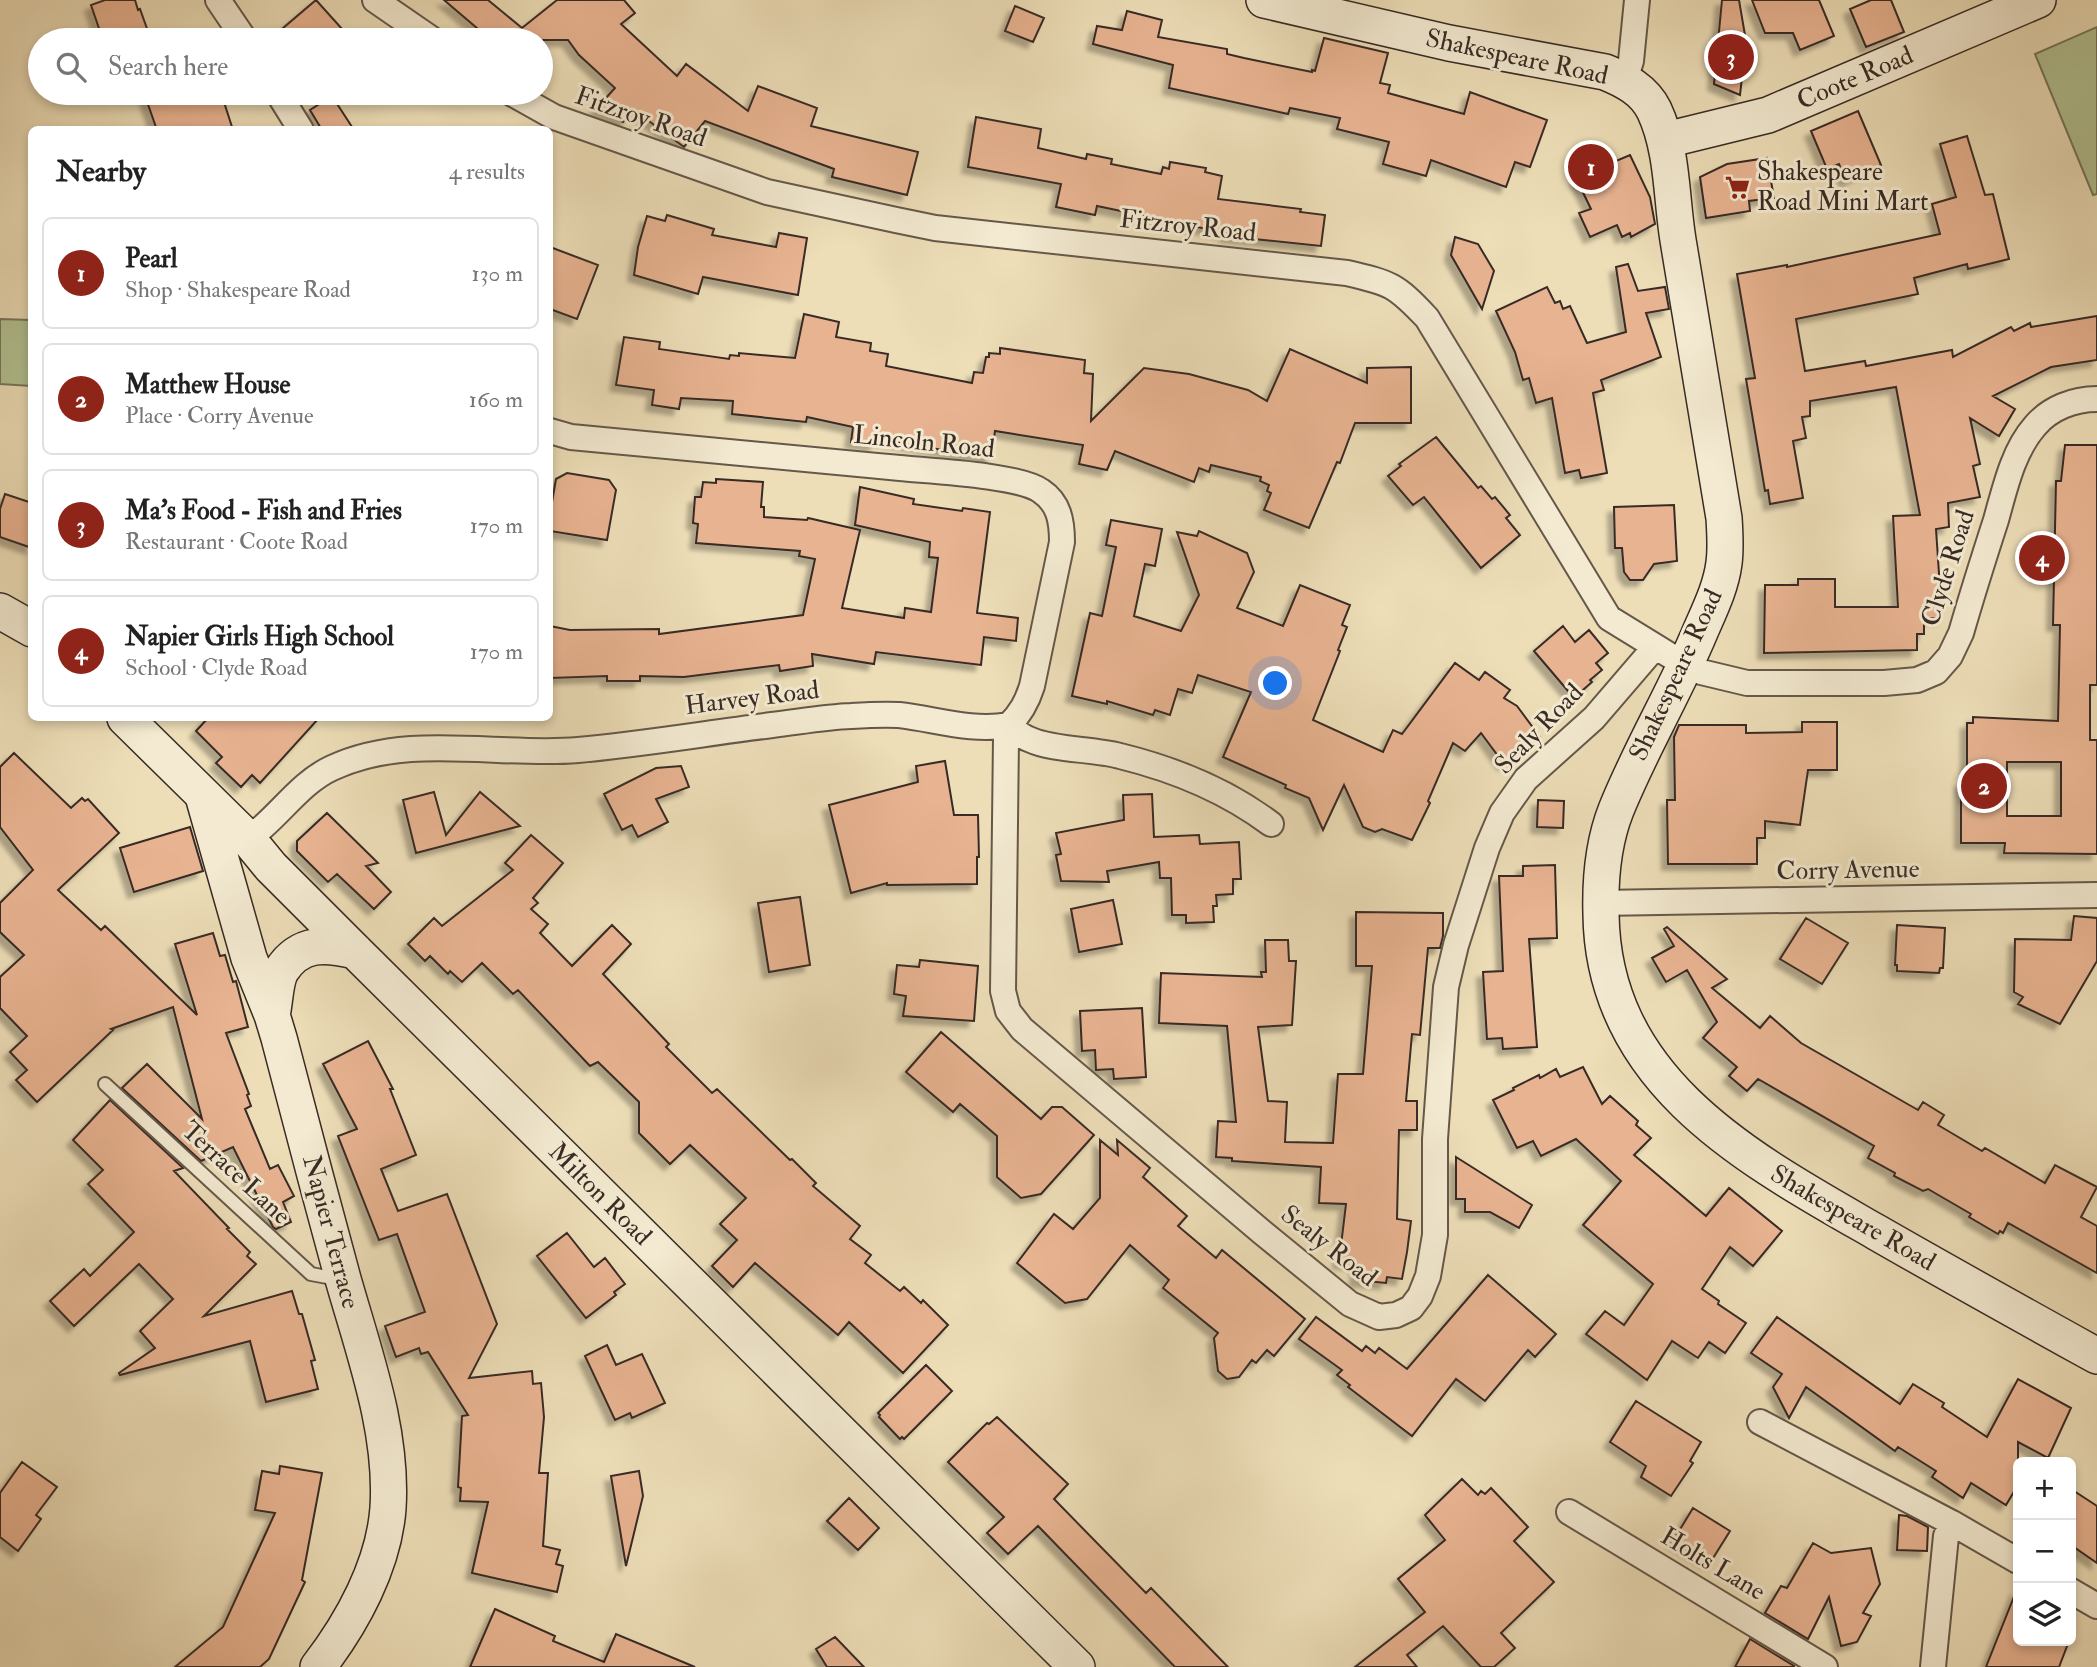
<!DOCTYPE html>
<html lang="en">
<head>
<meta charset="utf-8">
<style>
  :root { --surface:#fff; --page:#f2f2f2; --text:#222; --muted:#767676; --line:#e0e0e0; --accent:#8f2418 }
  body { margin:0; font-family:"IM FELL Double Pica",serif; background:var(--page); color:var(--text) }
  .controls { position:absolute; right:21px; bottom:21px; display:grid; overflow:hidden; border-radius:10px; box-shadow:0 4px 10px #0003 }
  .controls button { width:63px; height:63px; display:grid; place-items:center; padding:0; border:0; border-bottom:2px solid var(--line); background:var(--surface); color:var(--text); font:35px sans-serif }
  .you { position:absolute; left:1276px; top:684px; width:24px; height:24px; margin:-18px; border:5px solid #fff; border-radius:50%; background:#1a73e8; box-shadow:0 0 0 10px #1a73e833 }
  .badge { display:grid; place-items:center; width:46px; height:46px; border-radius:50%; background:var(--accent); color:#fff; font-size:23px; font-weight:700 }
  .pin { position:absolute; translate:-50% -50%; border:4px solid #fff; box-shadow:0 2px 7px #0006 }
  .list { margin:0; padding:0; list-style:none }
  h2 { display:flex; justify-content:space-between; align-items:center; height:91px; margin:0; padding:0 28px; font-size:30px }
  h2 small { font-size:23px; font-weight:400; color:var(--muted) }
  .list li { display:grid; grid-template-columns:46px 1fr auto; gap:21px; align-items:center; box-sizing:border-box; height:112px; margin:0 14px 14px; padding:0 14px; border:2px solid var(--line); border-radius:10px }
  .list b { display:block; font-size:26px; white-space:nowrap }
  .list p { margin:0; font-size:23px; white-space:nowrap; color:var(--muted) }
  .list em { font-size:23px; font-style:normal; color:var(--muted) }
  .icon { flex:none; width:38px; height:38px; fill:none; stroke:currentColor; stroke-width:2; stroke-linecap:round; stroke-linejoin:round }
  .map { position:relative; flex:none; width:2097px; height:1667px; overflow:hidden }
  .search { position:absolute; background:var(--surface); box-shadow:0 4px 10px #0003; left:28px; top:28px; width:525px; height:77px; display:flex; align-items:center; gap:18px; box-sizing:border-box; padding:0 24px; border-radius:38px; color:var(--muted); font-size:26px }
  .panel { position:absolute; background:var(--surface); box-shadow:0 4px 10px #0003; left:28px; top:126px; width:525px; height:595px; border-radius:10px }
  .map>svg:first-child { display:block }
</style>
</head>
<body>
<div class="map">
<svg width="2097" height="1667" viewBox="0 0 2097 1667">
  <defs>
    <filter id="shadow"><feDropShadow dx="-6" dy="6" stdDeviation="2" flood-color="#0004"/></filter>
  </defs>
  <rect width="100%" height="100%" fill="#eddeb8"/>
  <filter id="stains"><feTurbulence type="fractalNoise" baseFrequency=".00286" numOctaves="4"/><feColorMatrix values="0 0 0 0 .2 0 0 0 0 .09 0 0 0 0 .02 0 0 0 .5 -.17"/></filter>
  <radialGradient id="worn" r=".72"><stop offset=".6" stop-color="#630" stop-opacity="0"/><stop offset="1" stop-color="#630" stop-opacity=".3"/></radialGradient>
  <path fill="#b2c293" stroke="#75765c" stroke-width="2" d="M2097,27V194L2093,195L2035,54Z
    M0,319L31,320V386L0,384Z"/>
  <path fill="#e8b391" stroke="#382b25" stroke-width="2" fill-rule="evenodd" filter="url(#shadow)" d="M105,0H135L138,10L140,9L151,40H103L91,5Z
    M316,0L352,40H269Z
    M444,0H488L522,28L557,0H624L635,13L621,24L677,76L686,64L748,111L758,86L817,108L811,126L918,152L907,195L832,177L834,169L705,121L684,147L634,110L623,122L596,109L615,88L579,55L568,40H491Z
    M1722,0H1739L1746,41L1740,95L1714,84Z
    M1752,0H1819L1834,36L1800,50L1793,33H1765Z
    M1871,0H1891L1904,32L1866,47L1850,9Z
    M1015,6L1044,18L1033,42L1005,31Z
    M1127,11L1162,20L1158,37L1227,49V54L1244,58L1312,72V70L1315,71L1324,38L1388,53L1380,83L1390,85L1388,93L1464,114L1470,92L1547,120L1530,167L1515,162L1506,187L1431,160L1426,176L1383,164L1389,142L1337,129L1340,118L1290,108L1288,114L1169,88L1173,65L1093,44L1097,26L1122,30Z
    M144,93H215L218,101L223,99L233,130H157Z
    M332,96L354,130H322L310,110Z
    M1858,111L1881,165L1846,181L1839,164L1827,169L1811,131Z
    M976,117L1041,129L1038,148L1086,159L1087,154L1112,159L1111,164L1161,174L1163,167L1169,169L1170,162L1206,168L1205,172L1222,176L1218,199L1301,209L1300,212L1325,215L1321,246L1226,236V233L1097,206L1095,215L1056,207L1061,184L968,167Z
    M1967,136L1985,195L1993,194L2009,259L1968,269L1967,264L1914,278L1918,294L1796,319L1805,371L1865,361L1866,366L1952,350L1953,357L2011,327L2014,331L2030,323L2031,327L2097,316V360L2051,367L1993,396L2015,409L1999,436L1970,418L1980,464L1973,466L1980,497L1948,503L1949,527L1936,529L1942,618H1924V634H1917V650L1764,653L1765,585H1798V579H1835V607H1898L1893,516L1920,515L1896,387L1810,401V416L1802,417L1806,438L1793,441L1803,498L1770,504L1768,490L1765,491L1746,379L1755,378L1737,274L1787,265V267L1940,234L1932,204L1956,197L1940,144Z
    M1630,155L1650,197L1655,224L1631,237L1630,233L1622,237L1617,225L1590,237L1579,213L1591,209L1576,178Z
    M1767,158L1774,198L1749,201L1750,211L1706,218L1700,177L1727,164Z
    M667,215L714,229L712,235L776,247L779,233L807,238L798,295L703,277L698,294L634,275L638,247L647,216L665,221Z
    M1455,237L1478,244L1494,271L1482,309L1451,255Z
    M550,247L598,265L577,319L550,309Z
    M1628,264L1638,291L1665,287L1669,309L1646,313L1661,357L1601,380L1604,390L1593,393L1607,473L1581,478L1579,470L1565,473L1552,398L1536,403L1529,378L1523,380L1515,352L1496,311L1547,287L1555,303L1560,301L1563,309L1570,306L1587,343L1626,332L1616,267Z
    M804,314L839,322L836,337L871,343L870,351L888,354L886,366L972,383L974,372L983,373L986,357H989V353L1000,354V348L1085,360L1084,373L1093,374L1091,421L1144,368L1189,374L1248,390L1267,401L1290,349L1367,383V368L1411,367V423H1355L1340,463L1337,462L1309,528L1264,510L1271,493L1267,491L1269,485L1260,481L1261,477L1211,465L1209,472L1199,468L1194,482L1115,451L1107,470L1079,464L1083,445L995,431L991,458L876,439L875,445L851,442L853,427L807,417L806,422L732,414L733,401L681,398L679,409L652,405L654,390L616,385L624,337L660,342L659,349L729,359L730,355L739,356V353L795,358Z
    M1436,437L1478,488L1481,486L1492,499L1495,497L1510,515L1506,518L1520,535L1481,568L1424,497L1413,505L1388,476L1401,466L1399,464Z
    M2065,445H2097V685H2090V740H2097V854L2004,853L2005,843H1961V782H1967V723H1973V717L2058,721L2060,625H2053L2056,481H2061ZM2007,762H2061V816H2007Z
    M567,473L609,480L616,490L607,540L550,531V514L556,479Z
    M716,479L763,482L761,507H764V517L807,520L808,518L860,530L842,608L904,618L905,608L931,612L938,558L929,557L930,542L855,525L860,487L914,499L913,504L962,511L963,508L990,512L977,613L1018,618L1016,641L984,637L981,665L876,652L874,664L812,654L813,666L780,671L779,665L684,677L640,676V681H607V676L550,678V626L570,630L659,629V634L803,615L815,559L799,556L800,551L696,543L698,524L693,523L695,497H701L703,482L716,483Z
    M5,494L32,503V548L0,537V509Z
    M1674,505L1677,561L1654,564L1643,580H1630L1624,572L1622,548H1615L1614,507Z
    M1111,520L1162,529L1155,566L1145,564L1134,616L1181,631L1199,595L1177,532L1197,536L1199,531L1247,553L1254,572L1237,608L1283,626L1300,585L1350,605L1342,625L1347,627L1338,650L1340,651L1313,720L1383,752L1393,730L1402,734L1455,663L1479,680L1485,672L1510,690L1504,698L1517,706L1540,737L1504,764L1481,733L1465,751L1453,743L1428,801L1430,803L1412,840L1382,829L1375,832L1363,827L1344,785L1323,830L1309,798L1285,788L1286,785L1223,757L1251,692L1198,675L1192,693L1178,689L1170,715L1155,710L1153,715L1107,701V704L1072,696L1090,613L1102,616L1116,547L1106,545Z
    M1563,626L1575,642L1589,630L1608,653L1596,663L1602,670L1590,680L1592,682L1574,698L1534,651Z
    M208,718H319L260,783L252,775L241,787L216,763L222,757L196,731Z
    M1802,722H1837V770H1808L1800,825L1765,821V838H1757V864H1668L1667,800H1675L1674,737L1679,725H1746V733L1802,732Z
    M14,753L71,808L82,798L85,801L88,799L119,833L58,890L101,930L105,926L197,1015L175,944L213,933L220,956L225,955L233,982L236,981L248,1027L226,1033L249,1094L247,1095L251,1106L245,1109L270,1169L278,1165L294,1196L283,1202L291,1222L276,1229L273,1227L233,1147L201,1161L122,1088L147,1064L202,1119L173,1007L111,1029L113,1030L37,1102L16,1080L27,1070L10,1052L27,1036L0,1008V977L24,955L0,932V903L33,870L0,827V767Z
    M945,761L954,815H978L979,857H977V884L887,885V883L851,893L829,805L918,782L916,766Z
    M681,766L689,787L656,799L668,822L638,837L632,825L622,830L604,794L656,768Z
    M434,792L446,835L480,792L520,826L416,853L403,800Z
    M1152,794L1154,837L1199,835L1200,844L1239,842L1241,879H1233V894L1216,895L1217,906H1213L1214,922L1186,923V915H1172L1171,878H1160L1159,862L1107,871L1109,882L1061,881L1056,855L1061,854L1056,833L1124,820L1123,795Z
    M1538,800L1564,801L1563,828L1537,827Z
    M327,813L378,863L366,866L391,892L374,909L337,874L328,882L297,851V841Z
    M190,827L203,871L134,892L120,848Z
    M531,835L563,863L533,898L538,903L531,909L548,924L540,933L572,966L612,925L631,944L603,974L669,1044L666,1047L712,1093L717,1089L790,1160L792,1159L816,1183L813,1186L860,1226L850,1239L871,1255L865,1263L900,1291L904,1287L921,1303L923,1300L948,1325L903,1373L849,1322L838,1335L755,1263L733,1287L712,1266L737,1240L720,1224L746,1198L690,1145L670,1164L639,1133V1102L598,1062L590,1066L518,990L513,994L482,963L462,982L450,971L448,974L430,956L425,961L408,944L434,918L442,926L513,870L505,863Z
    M1555,865L1557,938L1529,939L1537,1047L1503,1049L1502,1038L1487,1039L1483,972L1503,971L1499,876H1523V866Z
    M800,897L810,965L769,972L758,903Z
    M1113,900L1122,944L1079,952L1071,909Z
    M1356,912L1443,913V936L1440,948H1428L1420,1035L1412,1034L1406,1101H1417V1130H1399L1397,1219L1411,1221L1407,1252L1402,1279L1387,1277L1386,1283L1356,1280L1357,1264L1339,1262L1346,1204L1319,1203L1321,1167L1232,1161V1158L1216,1157L1218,1121L1236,1122L1227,1026L1159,1023L1161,973L1262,977L1261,972H1266L1265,940H1288L1289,961H1296L1292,1025L1258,1027L1268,1101L1287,1102L1285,1142L1333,1143L1338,1074H1363L1372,966H1356Z
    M2074,916L2097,918V961L2060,1024L2018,1004L2023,997L2014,992L2015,939L2071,940Z
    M1806,918L1848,943L1822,984L1780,959Z
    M1897,925L1945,928L1943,968H1940L1939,973L1897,971V965H1895Z
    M1667,927L1727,979L1712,988L1760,1028L1770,1016L1801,1043L1918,1110L1923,1102L1944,1115L1938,1125L1982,1151L1985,1148L2045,1183L2055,1165L2097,1187L2081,1217L2097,1226V1273L2008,1223L2003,1233L2000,1231L1998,1234L1969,1217L1971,1214L1928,1189L1923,1191L1894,1176L1895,1173L1868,1158L1874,1146L1758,1079L1747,1091L1729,1076L1737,1067L1703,1038L1717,1022L1687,970L1666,982L1652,958L1674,946L1664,929Z
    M920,960L978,966L974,1021L903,1016L906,996L894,994L897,965L919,967Z
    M1142,1008L1146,1077L1114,1079L1113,1069L1096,1070L1095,1050L1082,1051L1080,1011Z
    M941,1032L1041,1119L1052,1107H1062L1094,1135L1041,1194L1021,1198L997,1177V1136L960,1104L953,1112L906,1072Z
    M368,1041L393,1089H390L416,1155L381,1169L398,1211L447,1194L497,1324L469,1378L532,1371L533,1384L541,1383L544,1417L539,1473H548L543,1546L560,1550L556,1564L563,1566L557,1592L472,1573L488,1502L460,1501L461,1488L458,1487L462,1416L468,1415L428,1352L421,1354L419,1348L396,1357L385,1326L425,1312L397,1234L379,1240L338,1136L357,1129L323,1064Z
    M1583,1067L1602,1104L1610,1096L1638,1121L1636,1125L1651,1138L1634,1155L1706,1216L1729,1188L1782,1231L1753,1266L1730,1247L1702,1289L1719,1301L1718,1304L1746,1323L1725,1353L1709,1342L1698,1358L1672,1341L1647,1380L1586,1334L1605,1311L1624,1325L1653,1284L1583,1225L1621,1181L1576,1139L1541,1156L1533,1141L1517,1148L1493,1100L1514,1090L1513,1088L1539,1075L1540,1078L1556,1069L1560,1077Z
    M110,1100L183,1168L174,1171L229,1228L227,1229L250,1252L247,1256L256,1264L204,1316L292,1291L299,1314H302L315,1360L311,1361L318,1389L266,1402L250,1341L120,1375L119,1373L155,1348L140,1331L173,1299L139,1264L74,1326L50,1301L84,1269L90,1276L134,1232L88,1184L103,1170L73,1140Z
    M1100,1140L1118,1155L1117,1140L1150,1168L1143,1177L1187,1216L1178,1226L1216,1258L1222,1250L1305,1319L1274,1356L1267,1350L1256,1363L1252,1360L1239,1377L1227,1379L1218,1371L1214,1338L1218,1333L1163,1288L1169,1280L1130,1245L1087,1299L1065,1303L1017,1263L1054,1214L1073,1229L1100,1198Z
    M1456,1157L1532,1205L1519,1228L1490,1212H1465V1199H1456Z
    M567,1233L594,1267L605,1258L625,1284L614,1292L616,1295L586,1318L537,1256Z
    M1488,1275L1556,1334L1535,1357L1528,1350L1485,1401L1456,1379L1412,1436L1348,1387L1350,1385L1337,1375L1342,1370L1299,1339L1316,1317L1362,1351L1366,1346L1375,1353L1379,1348L1407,1369Z
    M1777,1317L1900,1404L1913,1384L1944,1403L1942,1407L1987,1437L2018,1379L2071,1408L2048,1458L2018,1442V1485L2006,1505L1971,1483L1963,1498L1932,1477L1936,1471L1898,1447L1895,1451L1806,1387L1789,1418L1773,1387L1782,1374L1751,1353Z
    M607,1345L616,1365L642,1354L665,1403L632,1418L630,1413L615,1420L585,1356Z
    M926,1365L952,1391L904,1439L902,1437L900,1439L879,1417L880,1415L878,1413Z
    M1636,1401L1701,1442L1690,1461L1693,1463L1671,1496L1641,1477L1646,1466L1610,1442Z
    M997,1417L1068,1484L1054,1499L1146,1593L1151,1588L1228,1667H1175L1038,1526L1008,1554L987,1533L1004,1517L948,1462L987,1423L989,1424Z
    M22,1462L57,1487L36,1515L41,1519L18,1551L0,1537V1493Z
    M280,1466L322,1473L302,1580L305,1582L269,1659L260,1667H175L223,1627L275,1513L255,1510L262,1471L279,1474Z
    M639,1471L643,1496L626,1566L611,1476Z
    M1462,1479L1478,1495L1481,1491L1485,1494L1491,1488L1528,1527L1514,1541L1554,1582L1501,1633L1515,1648L1494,1667H1481L1443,1626L1407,1655L1417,1667H1355L1425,1612L1398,1579L1445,1540L1425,1515Z
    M2071,1489L2097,1506V1563L2071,1545Z
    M849,1498L879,1528L858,1550L827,1521Z
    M1693,1508L1730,1531L1710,1563L1673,1541Z
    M1899,1515L1907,1516L1928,1527L1927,1551L1897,1550Z
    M1813,1543L1831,1553L1871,1548L1880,1584L1863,1613L1871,1616L1857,1642L1841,1646L1829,1597L1808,1639L1765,1613L1781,1586L1787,1588Z
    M2017,1589L2018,1641H2069L2059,1667H1986Z
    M495,1609L555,1636L553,1641L604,1662L616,1634L695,1667H470Z
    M835,1637L864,1667H827L816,1649Z
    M1750,1639L1794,1666L1793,1667H1735Z"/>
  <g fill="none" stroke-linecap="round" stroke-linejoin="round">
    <defs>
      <path id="lane" d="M105,1084L311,1274L338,1279"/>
      <path id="street" d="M218,0L245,40
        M375,0L433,40
        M1625,80L1631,61L1637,0
        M278,93L301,130
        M511,93L554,117L767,192L896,220L935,228L1347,273C1391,283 1396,285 1427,318L1609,618L1674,658L1701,672L1747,683H1884L1917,680L1936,672L1950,656L1961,633C1972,595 1984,557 1996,520C2005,488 2013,451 2035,426C2050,408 2074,399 2097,399
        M550,431L571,437C680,447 790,458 900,468C930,471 1019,475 1041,491C1059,503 1062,521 1062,542L1032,686C1027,702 1021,713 1009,725
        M1009,725L1006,738L1003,991L1008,1011L1022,1029L1263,1233L1350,1304L1379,1317L1396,1315L1411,1308L1420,1296L1428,1276L1435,1235V1139L1446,987L1456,945L1487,848L1502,813L1526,779L1594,718L1655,647
        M1009,725C1015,731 1022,737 1031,740C1053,750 1094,749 1120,756C1173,769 1227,791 1271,824
        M248,839C278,818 299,783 332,768C409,732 498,757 578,750C643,744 708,733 772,725C798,722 825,717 851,716C867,715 883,714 899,715C935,719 972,732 1009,725
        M1600,903L2097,895
        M1760,1422L1952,1523L2018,1561
        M1569,1512L1825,1667
        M2071,1591L2097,1606
        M1933,1667L1946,1536L1952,1523"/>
      <path id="secondary" d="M1264,0L1449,43L1605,72C1625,80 1644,90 1654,110C1673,150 1671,197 1678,240C1693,333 1709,425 1724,518C1725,533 1726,548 1724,563C1721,587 1710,609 1700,632C1675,692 1641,748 1616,810C1603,843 1600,879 1601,914C1603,1082 1749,1159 1876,1232C1949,1274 2023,1315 2097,1356
        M1666,140L1768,115L2038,0
        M0,611L32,629
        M125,718L248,839L271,867L355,951L1077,1667
        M203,796L249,958L272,1015L279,1038C300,1118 321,1199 343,1279C364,1353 393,1431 388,1508C384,1565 352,1623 318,1667
        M272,1015C275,1003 275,982 281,971C300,941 326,944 355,951"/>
    </defs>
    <use href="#lane" stroke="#65584a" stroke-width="16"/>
    <use href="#street" stroke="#65584a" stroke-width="28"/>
    <use href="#secondary" stroke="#382b25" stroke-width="38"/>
    <use href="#lane" stroke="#f3ead1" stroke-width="12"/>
    <use href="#street" stroke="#f3ead1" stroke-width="24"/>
    <use href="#secondary" stroke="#f3ead1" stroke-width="35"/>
  </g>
  <defs>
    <symbol id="supermarket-bare" viewBox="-9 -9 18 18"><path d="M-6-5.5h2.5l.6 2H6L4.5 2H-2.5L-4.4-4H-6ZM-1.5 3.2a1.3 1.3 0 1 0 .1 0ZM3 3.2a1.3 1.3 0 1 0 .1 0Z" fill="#8f2418" stroke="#f3ead1" stroke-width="2.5" paint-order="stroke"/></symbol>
  </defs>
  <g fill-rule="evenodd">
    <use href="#supermarket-bare" x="1720" y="170" width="35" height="35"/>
  </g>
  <g text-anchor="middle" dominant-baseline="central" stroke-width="6" stroke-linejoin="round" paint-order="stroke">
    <g font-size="26" fill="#382b25" stroke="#f3ead1">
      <text transform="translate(1517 57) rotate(12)">Shakespeare Road</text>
      <text transform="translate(1855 78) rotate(-23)">Coote Road</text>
      <text transform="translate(641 117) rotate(19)">Fitzroy Road</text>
      <text transform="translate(1188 226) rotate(6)">Fitzroy Road</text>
      <text transform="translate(924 442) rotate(6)">Lincoln Road</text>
      <text transform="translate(1948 568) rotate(-72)">Clyde Road</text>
      <text transform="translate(1676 675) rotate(-65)">Shakespeare Road</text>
      <text transform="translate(752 698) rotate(-7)">Harvey Road</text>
      <text transform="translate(1539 729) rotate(-46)">Sealy Road</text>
      <text transform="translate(1848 870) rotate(-1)">Corry Avenue</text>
      <text transform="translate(236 1173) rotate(43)">Terrace Lane</text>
      <text transform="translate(600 1194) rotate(45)">Milton Road</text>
      <text transform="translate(1853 1218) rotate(30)">Shakespeare Road</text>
      <text transform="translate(331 1232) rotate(75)">Napier Terrace</text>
      <text transform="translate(1329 1246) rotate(38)">Sealy Road</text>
      <text transform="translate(1713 1564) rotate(31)">Holts Lane</text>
    </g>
    <g font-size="26" fill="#382b25" stroke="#f3ead1" text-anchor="start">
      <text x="1757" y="172">Shakespeare<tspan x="1757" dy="30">Road Mini Mart</tspan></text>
    </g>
  </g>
  <rect width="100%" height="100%" filter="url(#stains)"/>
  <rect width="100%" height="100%" fill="url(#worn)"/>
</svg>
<div class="controls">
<button>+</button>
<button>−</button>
<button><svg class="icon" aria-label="layers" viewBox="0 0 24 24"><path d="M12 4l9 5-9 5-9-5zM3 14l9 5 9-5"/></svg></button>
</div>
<div class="you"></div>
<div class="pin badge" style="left:1591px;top:167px">1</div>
<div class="pin badge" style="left:1984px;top:786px">2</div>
<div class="pin badge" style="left:1731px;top:57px">3</div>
<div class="pin badge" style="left:2042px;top:558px">4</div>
<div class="search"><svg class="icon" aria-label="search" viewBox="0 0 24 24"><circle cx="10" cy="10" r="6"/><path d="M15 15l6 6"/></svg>Search here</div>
<section class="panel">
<h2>Nearby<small>4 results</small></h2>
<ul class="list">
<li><span class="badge">1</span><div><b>Pearl</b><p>Shop · Shakespeare Road</p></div><em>130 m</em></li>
<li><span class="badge">2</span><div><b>Matthew House</b><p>Place · Corry Avenue</p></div><em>160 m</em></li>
<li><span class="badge">3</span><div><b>Ma's Food - Fish and Fries</b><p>Restaurant · Coote Road</p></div><em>170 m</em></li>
<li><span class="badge">4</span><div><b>Napier Girls High School</b><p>School · Clyde Road</p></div><em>170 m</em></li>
</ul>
</section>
</div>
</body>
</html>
